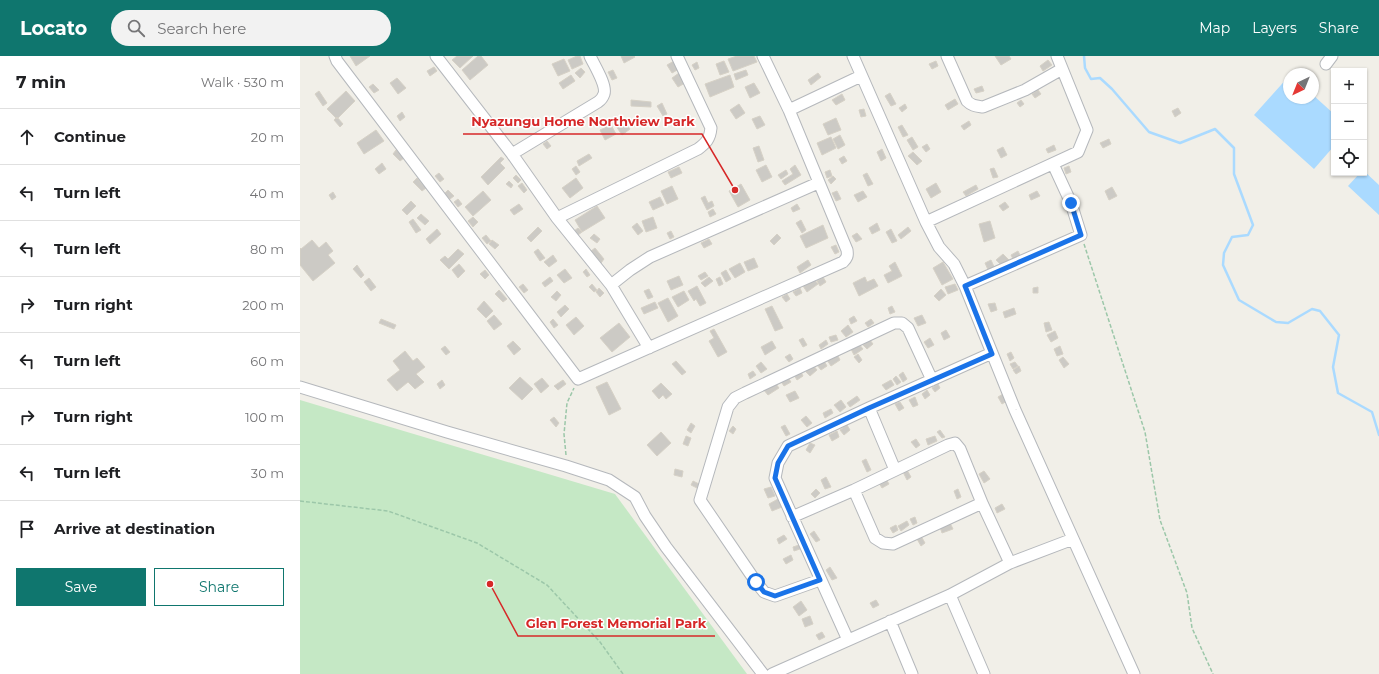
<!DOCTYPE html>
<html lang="en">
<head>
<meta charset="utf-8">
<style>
  :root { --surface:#fff; --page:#f2f2f2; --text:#202124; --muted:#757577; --line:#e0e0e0; --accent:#0f766e }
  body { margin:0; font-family:Montserrat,sans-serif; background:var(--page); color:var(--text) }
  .controls { position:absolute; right:12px; top:12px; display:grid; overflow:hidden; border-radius:0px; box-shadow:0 1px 3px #0004 }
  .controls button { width:36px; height:36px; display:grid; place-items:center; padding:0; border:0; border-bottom:1px solid var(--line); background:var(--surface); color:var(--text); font:20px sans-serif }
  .compass { position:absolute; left:983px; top:12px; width:36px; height:36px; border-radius:50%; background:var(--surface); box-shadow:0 1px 3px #0004; rotate:223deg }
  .stop { position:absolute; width:12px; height:12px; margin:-9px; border:3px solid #1a73e8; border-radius:50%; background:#fff }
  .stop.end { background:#1a73e8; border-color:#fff; box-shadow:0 1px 4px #0008 }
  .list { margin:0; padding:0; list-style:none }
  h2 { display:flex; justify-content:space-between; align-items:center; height:52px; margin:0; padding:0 16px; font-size:17px }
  h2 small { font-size:13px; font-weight:400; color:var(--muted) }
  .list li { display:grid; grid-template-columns:26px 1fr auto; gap:12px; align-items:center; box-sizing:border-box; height:56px; padding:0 16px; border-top:1px solid var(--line) }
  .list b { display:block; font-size:15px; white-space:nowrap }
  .list em { font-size:13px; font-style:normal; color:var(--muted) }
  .actions { display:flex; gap:8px; padding:12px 16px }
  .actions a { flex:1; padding:9px 0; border:1px solid var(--accent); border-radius:0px; text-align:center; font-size:14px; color:var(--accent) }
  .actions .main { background:var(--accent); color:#fff }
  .icon { flex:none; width:22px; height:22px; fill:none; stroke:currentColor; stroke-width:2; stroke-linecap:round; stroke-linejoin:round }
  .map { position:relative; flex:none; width:1079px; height:618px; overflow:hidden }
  header { display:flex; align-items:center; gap:24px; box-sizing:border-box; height:56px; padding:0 20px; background:var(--accent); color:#fff }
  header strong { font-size:19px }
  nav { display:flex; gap:22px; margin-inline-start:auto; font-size:14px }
  .search { width:280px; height:36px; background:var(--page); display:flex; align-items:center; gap:10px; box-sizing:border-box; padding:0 14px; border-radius:22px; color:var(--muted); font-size:15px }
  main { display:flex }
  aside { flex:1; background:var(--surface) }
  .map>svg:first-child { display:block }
</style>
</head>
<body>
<header>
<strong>Locato</strong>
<div class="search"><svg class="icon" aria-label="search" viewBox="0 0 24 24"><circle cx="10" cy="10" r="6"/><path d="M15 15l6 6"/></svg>Search here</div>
<nav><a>Map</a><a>Layers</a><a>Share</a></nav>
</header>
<main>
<aside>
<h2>7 min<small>Walk · 530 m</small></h2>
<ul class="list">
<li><svg class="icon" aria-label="ahead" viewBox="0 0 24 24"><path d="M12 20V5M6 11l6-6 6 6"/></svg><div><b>Continue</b></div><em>20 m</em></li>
<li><svg class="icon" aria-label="left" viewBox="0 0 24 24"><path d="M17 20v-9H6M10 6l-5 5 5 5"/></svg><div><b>Turn left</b></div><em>40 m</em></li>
<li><svg class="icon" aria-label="left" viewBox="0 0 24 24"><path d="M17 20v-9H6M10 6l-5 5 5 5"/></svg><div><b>Turn left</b></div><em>80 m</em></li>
<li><svg class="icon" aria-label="right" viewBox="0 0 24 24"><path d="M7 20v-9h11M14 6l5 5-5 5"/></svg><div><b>Turn right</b></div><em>200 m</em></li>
<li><svg class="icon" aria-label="left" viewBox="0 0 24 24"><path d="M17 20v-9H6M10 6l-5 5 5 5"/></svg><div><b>Turn left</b></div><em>60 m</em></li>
<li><svg class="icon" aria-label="right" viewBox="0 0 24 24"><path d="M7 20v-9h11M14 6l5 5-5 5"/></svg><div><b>Turn right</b></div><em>100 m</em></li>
<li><svg class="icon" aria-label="left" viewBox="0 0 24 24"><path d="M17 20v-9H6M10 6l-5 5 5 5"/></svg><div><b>Turn left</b></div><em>30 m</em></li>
<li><svg class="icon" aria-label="arrive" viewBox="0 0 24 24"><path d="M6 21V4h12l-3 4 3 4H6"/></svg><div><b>Arrive at destination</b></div></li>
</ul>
<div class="actions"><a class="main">Save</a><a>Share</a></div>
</aside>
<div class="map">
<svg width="1079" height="618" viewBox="0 0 1079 618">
  <rect width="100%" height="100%" fill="#f1efe8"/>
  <path fill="#c5e8c5" d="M0,344L315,438L447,618H0Z"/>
  <path fill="#aadaff" d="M989,20V42H1013V39L1034,58V90L1014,113L954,59Z
    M1064,115L1079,129V159L1048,130L1060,117H1064Z"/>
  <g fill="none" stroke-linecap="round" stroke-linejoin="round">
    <path stroke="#aadaff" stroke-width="2.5" d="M784,0L785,12L791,23L800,22L812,33L849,76L880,87L915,73L934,92V118L953,169L948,179L932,181L924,197L923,209L939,244L976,266L988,267L1012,253L1020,255L1039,279L1033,311L1038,337L1072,356L1079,379"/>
  </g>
  <path fill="#cccac5" stroke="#d6d1c6" d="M50,0H70L56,10Z
    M157,0H173L160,12L152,4Z
    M178,0H181L188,9L170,24L162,14Z
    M277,0H280L283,8L272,13L268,4Z
    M321,0H334L335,1L324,7Z
    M437,0H454L457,6L433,15L428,3Z
    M695,0H709L711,3L701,9Z
    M264,3L270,15L258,20L252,8Z
    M748,4L752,9L743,15L740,10Z
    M374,5L379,13L372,17L367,9Z
    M424,5L429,16L420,19L416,8Z
    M636,5L638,10L632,13L629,8Z
    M397,6L399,12L395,14L392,9Z
    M134,11L137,15L130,20L127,15Z
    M281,12L285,16L280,22L275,17Z
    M313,14L317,22L312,24L308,16Z
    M446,14L448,19L436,24L434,18Z
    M379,17L385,27L378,31L372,22Z
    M518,17L521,21L511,29L508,24Z
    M271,19L275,25L263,33L259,27Z
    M430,19L434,31L410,41L405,28Z
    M97,22L106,32L98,38L90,27Z
    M454,27L460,37L450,42L445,31Z
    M73,28L79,34L74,37L69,31Z
    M682,30L684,35L676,37L674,33Z
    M738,34L741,38L735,42L732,38Z
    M19,35L27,47L23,50L15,38Z
    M46,35L55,45L37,63L27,53Z
    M590,37L596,48L591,50L585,40Z
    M542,38L545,44L536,49L532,44Z
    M655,43L658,48L648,54L645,49Z
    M331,44L351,46V51L331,50Z
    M721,44L724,48L720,51L717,47Z
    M362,47L367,58L363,60L357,50Z
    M439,48L445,57L436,63L430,54Z
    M605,48L607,52L602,56L599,52Z
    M878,52L881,57L875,61L872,55Z
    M564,53L566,60L561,61L559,54Z
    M102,56L105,61L100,65L97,60Z
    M460,60L465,69L457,73L452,63Z
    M37,61L43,68L40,71L34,64Z
    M233,61L238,68L235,71L229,64Z
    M536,62L541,74L528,79L523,68Z
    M324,65L330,73L322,79L316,70Z
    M669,65L671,69L664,74L661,70Z
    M311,69L316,78L305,84L300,74Z
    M602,69L608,79L603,81L598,71Z
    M76,74L84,85L64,98L57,87Z
    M540,79L545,89L538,93L533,83Z
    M531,81L536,92L522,99L517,87Z
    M612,81L618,91L613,94L607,84Z
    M809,83L811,88L803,92L800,87Z
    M247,85L251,90L247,93L243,88Z
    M627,88L630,93L626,96L622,91Z
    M754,89L756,94L748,97L746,93Z
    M459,90L464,104L458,106L453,92Z
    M703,91L707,99L701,102L697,94Z
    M582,93L586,102L581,105L577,96Z
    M96,94L104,102L100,105L93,98Z
    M613,96L622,105L617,109L608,100Z
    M289,98L292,102L279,110L277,105Z
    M544,100L547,105L542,108L539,103Z
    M201,101L204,103L200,107L205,112L188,129L181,121Z
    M82,107L86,113L79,118L75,113Z
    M466,109L472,121L462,126L456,114Z
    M495,109L501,119L485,129L482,125L493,118L490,113Z
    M276,110L280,116L276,119L272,113Z
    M769,110L771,116L766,118L764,112Z
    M379,111L382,117L371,122L368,116Z
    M694,112L698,121L693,122L690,113Z
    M486,114L488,118L481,123L478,119Z
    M530,114L532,120L527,122L525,116Z
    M139,117L144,123L140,126L135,120Z
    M567,117L573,128L568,130L563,119Z
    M216,119L221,124L218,127L213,122Z
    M533,120L536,123L531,128L528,124Z
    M117,122L126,132L122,135L113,126Z
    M276,122L283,132L270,142L262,132Z
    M209,125L213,129L211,132L206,128Z
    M222,127L227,134L224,137L218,130Z
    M636,127L641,136L631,142L626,133Z
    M441,128L450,144L438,151L429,135Z
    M676,129L678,133L666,140L663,136Z
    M372,130L378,143L367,148L361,135Z
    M812,131L817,140L809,144L805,135Z
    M148,134L154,140L150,143L144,138Z
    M183,135L191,144L173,160L165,151Z
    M537,135L541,143L536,145L532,137Z
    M563,135L567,141L558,146L554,139Z
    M737,135L740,140L731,144L729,139Z
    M33,136L36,141L32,144L29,139Z
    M405,140L408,147L412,145L414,150L407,154L401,142Z
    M360,141L364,149L353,154L349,146Z
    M158,143L162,148L158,151L154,146Z
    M111,145L116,150L107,159L102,154Z
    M705,146L709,151L703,155L699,150Z
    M219,148L223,153L214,159L210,154Z
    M497,148L500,153L493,156L491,152Z
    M297,150L305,162L282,176L275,164Z
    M413,153L416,158L410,161L408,156Z
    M121,158L129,165L125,169L117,162Z
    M173,161L178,166L173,171L168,165Z
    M353,161L357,172L346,176L342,165Z
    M113,163L121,174L116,177L109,166Z
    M501,164L506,174L502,177L496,167Z
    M690,165L695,182L684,186L679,168Z
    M337,167L343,175L338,179L332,171Z
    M577,167L580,174L572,178L569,172Z
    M523,169L528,182L506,192L500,180Z
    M238,171L242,175L231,186L227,182Z
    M608,171L611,175L601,183L598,179Z
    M278,172L282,176L278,179L274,175Z
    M137,173L141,178L130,188L126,183Z
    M591,173L597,185L592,187L586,176Z
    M371,175L374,181L370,183L367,177Z
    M557,177L562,183L556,186L552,180Z
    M294,178L300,183L297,187L290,182Z
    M477,178L481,182L474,189L470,185Z
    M186,179L191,185L187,188L182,182Z
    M409,183L412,188L404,192L401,187Z
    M12,184L19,192L26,186L33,195L28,199L35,207L13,225L0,209V192L1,193Z
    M192,184L199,189L195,193L189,188Z
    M536,189L539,196L535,198L531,191Z
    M295,192L304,203L301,207L291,195Z
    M158,193L164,198L149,213L140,204L145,200L148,203Z
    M238,193L245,202L240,205L234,196Z
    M718,195L721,201L714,205L711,199Z
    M703,198L709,204L703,211L696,204Z
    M253,199L257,205L249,211L244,206Z
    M454,202L458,211L448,215L444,206Z
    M508,204L511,209L500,217L497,211Z
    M691,204L695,213L689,216L685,207Z
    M595,206L602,220L588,227L584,219L592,215L589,210Z
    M643,206L653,223L642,229L633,212Z
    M440,207L445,216L435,222L429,213Z
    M159,208L165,215L158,222L152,214Z
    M57,209L64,219L61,222L53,213Z
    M265,213L272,222L264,227L257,219Z
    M286,213L290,219L287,221L283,216Z
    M185,214L189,219L185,223L180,218Z
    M426,214L431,223L426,226L421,217Z
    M405,216L408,220L401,224L398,220Z
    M379,220L383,229L371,234L367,225Z
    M250,221L253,225L245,231L242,227Z
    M409,221L413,225L405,231L401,227Z
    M420,221L423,228L419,230L416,223Z
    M523,221L526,226L520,230L517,225Z
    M565,221L567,226L574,223L578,230L559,240L553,227Z
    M69,222L76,231L71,235L64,226Z
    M514,223L518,228L507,236L503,230Z
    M223,228L228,234L224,237L219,231Z
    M292,228L297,234L294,236L289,231Z
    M655,228L658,234L648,238L645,231Z
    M397,230L406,247L400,250L396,243L394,245L388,235Z
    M738,231V237H733V232Z
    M299,232L304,237L300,241L296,236Z
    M500,232L502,237L496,240L493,236Z
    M349,233L353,241L348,243L344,235Z
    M641,233L646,239L639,245L634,240Z
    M199,234L207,243L203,246L195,238Z
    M257,235L261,239L256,245L251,241Z
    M384,235L389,244L378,251L372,241Z
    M487,238L490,243L486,246L482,241Z
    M368,242L378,260L368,266L358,247Z
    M184,245L193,255L186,262L177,253Z
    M355,246L358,252L344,258L341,252Z
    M695,247L697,254L691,256L688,248Z
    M265,249L269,253L261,261L257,256Z
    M472,250L483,272L475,275L465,253Z
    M592,250L595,256L590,258L588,252Z
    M714,252L716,258L705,262L703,256Z
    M194,259L202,268L194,274L187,265Z
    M622,259L626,267L618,270L614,262Z
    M554,260L557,265L551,268L549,263Z
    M276,261L284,270L274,279L266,269Z
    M81,263L96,269L94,273L79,267Z
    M253,263L258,269L254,272L250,266Z
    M571,263L574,267L568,271L565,267Z
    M749,266L752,274L746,276L744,267Z
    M319,267L330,281L312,296L300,282Z
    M548,269L553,276L546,281L541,275Z
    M414,273L427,296L418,301L409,285L414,282L410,275Z
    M646,274L650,281L644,284L641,277Z
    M755,275L758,282L751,286L747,279Z
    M536,279L538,284L531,286L529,281Z
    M503,282L507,289L503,291L499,284Z
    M630,282L634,289L628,292L624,286Z
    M526,284L528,288L521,293L519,289Z
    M570,284L573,288L567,293L563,289Z
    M213,285L221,293L214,299L207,290Z
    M472,285L476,292L465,299L461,291Z
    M559,288L563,293L554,299L551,293Z
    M145,290L150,296L146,299L141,293Z
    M760,290L763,298L757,300L754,293Z
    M105,295L113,305L117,302L125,311L116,318L124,326L115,333L108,326L97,335L87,324L100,314L93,305Z
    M711,296L714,302L710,305L707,298Z
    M490,298L493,303L489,306L485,301Z
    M537,298L540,304L531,310L527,304Z
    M558,298L562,304L559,307L554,301Z
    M763,301L769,308L764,312L759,304Z
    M376,305L386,316L382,319L372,308Z
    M524,305L527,310L521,314L517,309Z
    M461,306L467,313L461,317L456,310Z
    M715,306L718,310L713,313L710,308Z
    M513,309L517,314L510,320L506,316Z
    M719,310L721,315L716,318L713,314Z
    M453,315L456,319L450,323L448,318Z
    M501,316L503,320L497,324L494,319Z
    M603,316L607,323L603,326L599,319Z
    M487,320L491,326L484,330L480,324Z
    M596,320L601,326L597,329L593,323Z
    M220,321L233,333L222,344L209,332Z
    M242,322L249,330L241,337L234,328Z
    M142,324L145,329L140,333L137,328Z
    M263,324L266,328L258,334L254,330Z
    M591,324L594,329L586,334L582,329Z
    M474,325L479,332L468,339L463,333Z
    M307,326L321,353L309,359L296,331Z
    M361,327L372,338L366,343L363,339L359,343L352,335Z
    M638,328L640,332L635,336L632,332Z
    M627,334L630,339L625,343L622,338Z
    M495,335L499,342L490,346L486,339Z
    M703,338L707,345L702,348L698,341Z
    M557,340L560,344L550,351L547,347Z
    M615,341L618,349L613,351L609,344Z
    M541,344L546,351L540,356L534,349Z
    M600,346L604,352L599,355L595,348Z
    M531,353L533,357L525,362L523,357Z
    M506,360L512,367L507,371L501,364Z
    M254,361L259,367L256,371L250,364Z
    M391,367L395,370L391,377L387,374Z
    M485,369L490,378L486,380L481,371Z
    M547,369L550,374L544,379L540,374Z
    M433,370L436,373L433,378L429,375Z
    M640,374L645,381L642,382L637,376Z
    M537,375L539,381L532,385L529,379Z
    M361,376L371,387L357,400L347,389Z
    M386,380L391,382L388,390L383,388Z
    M635,380L637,385L628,389L626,383Z
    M616,383L620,389L616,392L611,386Z
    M510,387L515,389L510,397L506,394Z
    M566,403L571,414L567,416L562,405Z
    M375,413L383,415L382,421L374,419Z
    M607,414L611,421L607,424L603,416Z
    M684,415L690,423L684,427L679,418Z
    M526,421L531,431L525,433L521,424Z
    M586,423L589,428L582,432L579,427Z
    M393,425L399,428L397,432L391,429Z
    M471,431L475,440L468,442L464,433Z
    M516,433L520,437L515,442L511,438Z
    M658,433L661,441L657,443L654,435Z
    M478,443L482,451L472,455L469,448Z
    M702,448L705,453L697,457L695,452Z
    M615,461L617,467L613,469L610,463Z
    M607,465L609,469L601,475L598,470Z
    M650,467L653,473L642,477L640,471Z
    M596,469L598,474L593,477L590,472Z
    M514,475L520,484L516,486L510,478Z
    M484,479L487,483L479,488L477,483Z
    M621,480L625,487L621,490L617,483Z
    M499,489L500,493L494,495L493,491Z
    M491,499L493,504L486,508L483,503Z
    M530,511L537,522L532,524L526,514Z
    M576,544L579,549L573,552L570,547Z
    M501,545L507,554L499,560L493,551Z
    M510,560L513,568L505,571L502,563Z
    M522,576L525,581L519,584L516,579Z"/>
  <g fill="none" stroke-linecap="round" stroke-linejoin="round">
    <defs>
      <path id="minor" d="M35,0L37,5L278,323L543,206C547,202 548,200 547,194L489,54L463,0
        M136,0L212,98L257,162L311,229L349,292
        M553,0L626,166L639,191L654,208L665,230L781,179L771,147L753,108
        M647,0L667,45C672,50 676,50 683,51L725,34L762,13
        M1026,8L1032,0
        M489,54L561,20
        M212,98L298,46C301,44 303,41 304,38C307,29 294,9 290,0
        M257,162L398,93C406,87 410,83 411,72L377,0
        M626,166L778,96L787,74L757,0
        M311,229L330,214L350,201L518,127
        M665,230L715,354L834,618
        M0,331L147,376L266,410L309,424L335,441L345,460L366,491L463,618
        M569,352L595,414
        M554,434L575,482L583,487L593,488L682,447
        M492,461L554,434L648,389L655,387L660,393L682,447L710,507
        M520,524L475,540L464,536L456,526L400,444L428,351L435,342L445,337L594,267H602L608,272L632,324
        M650,539L684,618
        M590,565L612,618
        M548,584L475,422L478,407L488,390L569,352L692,297
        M472,618L650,539L710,507L773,483"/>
    </defs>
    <use href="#minor" stroke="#b5b8bc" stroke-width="13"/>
    <path stroke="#9cc7a9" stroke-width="1.5" stroke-dasharray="4 2" stroke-linecap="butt" d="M784,188L845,376L860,464L887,537L892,572L913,618
      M266,399L264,378L267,347L274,332
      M0,445L88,455L177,487L247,529L300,586L323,618"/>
    <use href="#minor" stroke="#fff" stroke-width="11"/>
  </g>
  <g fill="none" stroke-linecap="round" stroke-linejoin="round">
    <path stroke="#1a73e8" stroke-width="5" d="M456,526L464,536L475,540L520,524L475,422L478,407L488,390L569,352L692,298L665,230L781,179L771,147"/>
  </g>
  <path fill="none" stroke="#d62828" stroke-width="1.5" d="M435 134L402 78H163M190 528L218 580H415"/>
  <g fill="#d62828" stroke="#fff" stroke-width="1.5">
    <circle cx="435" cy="134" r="4"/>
    <circle cx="190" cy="528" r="4"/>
  </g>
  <g font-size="13" text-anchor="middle" font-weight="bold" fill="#d62828" stroke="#fff" stroke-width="3" stroke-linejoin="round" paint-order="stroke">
    <text x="283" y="70">Nyazungu Home Northview Park</text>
    <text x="316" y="572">Glen Forest Memorial Park</text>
  </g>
</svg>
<div class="controls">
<button>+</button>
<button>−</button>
<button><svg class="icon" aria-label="locate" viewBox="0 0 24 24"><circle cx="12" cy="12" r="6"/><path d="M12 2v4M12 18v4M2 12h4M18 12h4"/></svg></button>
</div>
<svg class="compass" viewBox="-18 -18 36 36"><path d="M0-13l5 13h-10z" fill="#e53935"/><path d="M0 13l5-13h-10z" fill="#757577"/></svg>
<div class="stop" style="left:456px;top:526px"></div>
<div class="stop end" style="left:771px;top:147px"></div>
</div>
</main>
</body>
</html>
